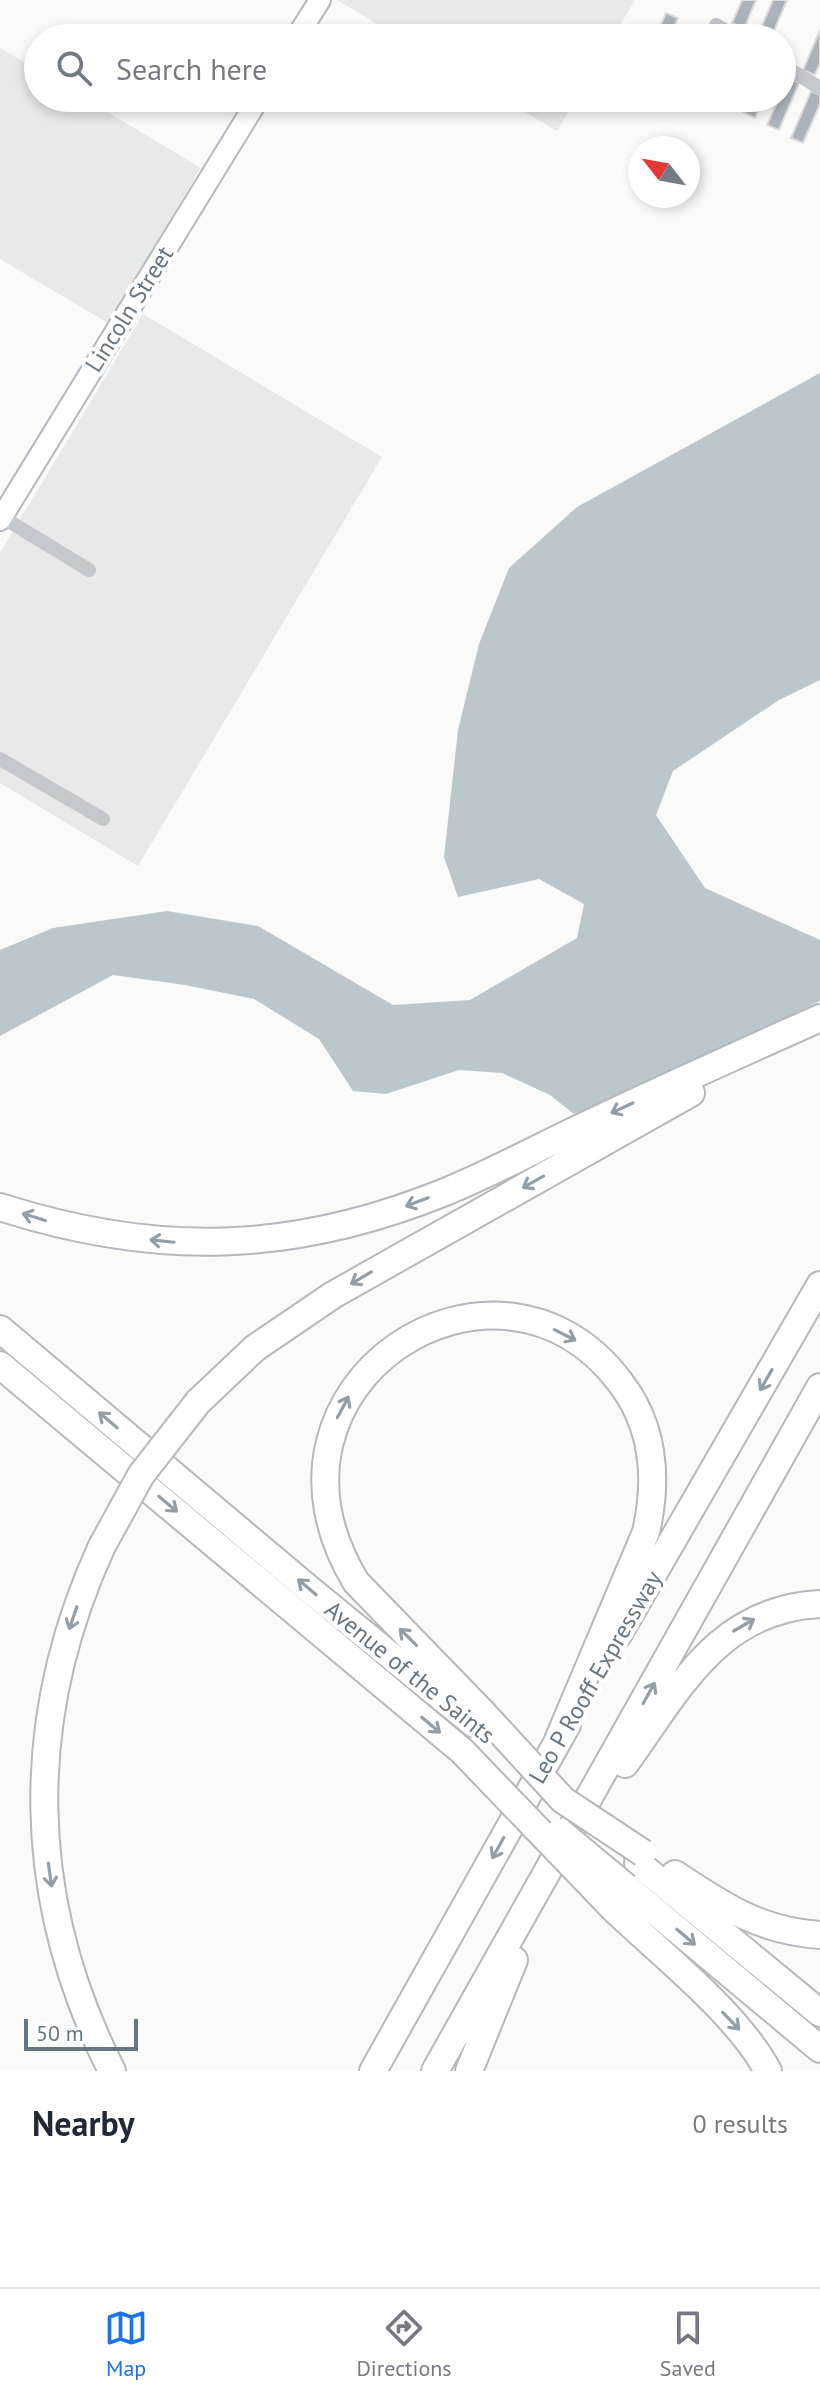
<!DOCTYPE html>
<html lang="en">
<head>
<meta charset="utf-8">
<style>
  :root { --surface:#fff; --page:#f6f6f7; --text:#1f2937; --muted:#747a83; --line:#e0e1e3; --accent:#1a73e8 }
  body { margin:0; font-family:"PT Sans",sans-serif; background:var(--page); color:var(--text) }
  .compass { position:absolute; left:628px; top:136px; width:72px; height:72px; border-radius:50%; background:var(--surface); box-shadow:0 4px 12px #0003; rotate:301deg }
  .scale { position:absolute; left:24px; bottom:20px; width:114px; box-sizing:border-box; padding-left:8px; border:4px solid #657683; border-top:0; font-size:22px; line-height:28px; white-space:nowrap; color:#657683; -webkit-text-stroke:6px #fff; paint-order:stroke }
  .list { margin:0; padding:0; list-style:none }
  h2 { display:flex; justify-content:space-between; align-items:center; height:104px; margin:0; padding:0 32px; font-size:34px }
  h2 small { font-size:26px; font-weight:400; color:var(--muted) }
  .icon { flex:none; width:44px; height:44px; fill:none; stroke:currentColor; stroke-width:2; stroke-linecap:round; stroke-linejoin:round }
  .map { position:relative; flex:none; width:820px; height:2071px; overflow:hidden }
  .search { position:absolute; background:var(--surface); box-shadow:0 4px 12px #0003; left:24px; right:24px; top:24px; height:88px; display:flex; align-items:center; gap:20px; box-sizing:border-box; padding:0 28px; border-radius:44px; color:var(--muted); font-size:30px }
  .sheet { height:216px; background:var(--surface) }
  nav { display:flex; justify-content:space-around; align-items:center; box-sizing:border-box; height:112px; border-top:2px solid var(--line); background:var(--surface); font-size:22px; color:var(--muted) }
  nav a { display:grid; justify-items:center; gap:4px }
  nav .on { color:var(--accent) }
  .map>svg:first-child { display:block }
</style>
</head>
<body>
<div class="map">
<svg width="820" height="2071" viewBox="0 0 820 2071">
  <rect width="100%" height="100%" fill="#fafaf8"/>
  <path fill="#e8e9e9" d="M337,0H635L612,38H401Z
    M0,48L38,70V98H84L201,168L108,323L0,259Z
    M501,98H576L557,131Z
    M143,314L382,457L138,866L0,783V553Z"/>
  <path fill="#bbc7cb" d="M820,373V680L779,700L673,771L656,815L705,888L820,940V1001L608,1103L574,1114L550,1095L502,1073L459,1070L386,1094L353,1091L319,1039L254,999L185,985L113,975L0,1036V950L53,928L167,911L258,926L393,1005L470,1000L577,938L584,904L539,879L458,897L444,857L458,730L479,644L509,568L577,507Z"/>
  <path fill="#aab3b9" stroke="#dcdcda" stroke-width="2" d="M742,0H756L744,29L732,23Z
    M773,0H787L771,38H760L757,37Z
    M666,13L678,18L669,38H655Z
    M694,27L706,32L703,38H689Z
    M820,30V63L815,75L803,70Z
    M787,78L799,83L779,130L767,125L779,98H782V90Z
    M811,91L820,95V104L803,143L791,138Z
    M750,98H764L755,118L743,112Z"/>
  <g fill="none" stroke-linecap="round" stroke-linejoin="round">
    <defs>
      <path id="secondary" d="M296,38L320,0
        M0,520L259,98"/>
      <path id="motorway" d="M0,1207C156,1257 292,1254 445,1192C492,1173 537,1148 582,1127C661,1089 740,1054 820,1018
        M0,1329L309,1589L473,1723
        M0,1365L462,1751
        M198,1402L255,1348L333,1295L691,1093
        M102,1546C22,1720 25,1900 112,2071
        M618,1635L820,1285
        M482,1712L356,1582C236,1383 498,1219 620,1382C654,1426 658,1479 646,1532L558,1740
        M625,1764C679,1690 717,1609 820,1604
        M638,1863L820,2013
        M675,1874C723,1906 760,1931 820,1935
        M626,1887L820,2049
        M614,1909C662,1955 737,2013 768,2071
        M373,2071L567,1725
        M435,2071L820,1387
        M469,2071L514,1960"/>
    </defs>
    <use href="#secondary" stroke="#b3babf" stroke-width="24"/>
    <use href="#motorway" stroke="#b4b9bd" stroke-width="30"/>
    <path stroke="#c3c8cc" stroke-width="14" d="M716,25L737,38
      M782,65L820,88
      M2,517L89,570
      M0,759L103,819"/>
    <use href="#secondary" stroke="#fff" stroke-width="20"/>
    <use href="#motorway" stroke="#fff" stroke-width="26"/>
    <defs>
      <path id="motorway-bridge" d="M102,1546L141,1475L198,1402
        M482,1712L563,1800L643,1853
        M462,1751L614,1909
        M560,1832L626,1887"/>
    </defs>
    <use href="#motorway-bridge" stroke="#b4b9bd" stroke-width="30" stroke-linecap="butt"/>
    <use href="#motorway-bridge" stroke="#fff" stroke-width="26"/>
  </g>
  <defs><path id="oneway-shaft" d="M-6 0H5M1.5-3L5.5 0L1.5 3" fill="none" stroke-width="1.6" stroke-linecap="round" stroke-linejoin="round" transform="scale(2)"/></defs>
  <g stroke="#939fa8">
    <use href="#oneway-shaft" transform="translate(622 1108) rotate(155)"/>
    <use href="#oneway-shaft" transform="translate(533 1182) rotate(151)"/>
    <use href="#oneway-shaft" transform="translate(417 1202) rotate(159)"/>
    <use href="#oneway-shaft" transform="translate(34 1217) rotate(-163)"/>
    <use href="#oneway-shaft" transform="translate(162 1241) rotate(-174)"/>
    <use href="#oneway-shaft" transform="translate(361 1278) rotate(149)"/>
    <use href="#oneway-shaft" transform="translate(565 1335) rotate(27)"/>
    <use href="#oneway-shaft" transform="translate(766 1380) rotate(120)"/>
    <use href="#oneway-shaft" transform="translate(343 1407) rotate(-62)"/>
    <use href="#oneway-shaft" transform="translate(108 1420) rotate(-140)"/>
    <use href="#oneway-shaft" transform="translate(168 1504) rotate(40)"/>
    <use href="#oneway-shaft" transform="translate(307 1587) rotate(-140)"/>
    <use href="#oneway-shaft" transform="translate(73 1618) rotate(109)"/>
    <use href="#oneway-shaft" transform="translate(744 1625) rotate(-30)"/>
    <use href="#oneway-shaft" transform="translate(408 1637) rotate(-135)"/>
    <use href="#oneway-shaft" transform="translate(649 1693) rotate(-61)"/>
    <use href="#oneway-shaft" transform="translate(431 1725) rotate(40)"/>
    <use href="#oneway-shaft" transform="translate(498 1848) rotate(119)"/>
    <use href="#oneway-shaft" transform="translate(50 1875) rotate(82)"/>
    <use href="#oneway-shaft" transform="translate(686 1937) rotate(40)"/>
    <use href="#oneway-shaft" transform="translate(731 2021) rotate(46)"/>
  </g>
  <g text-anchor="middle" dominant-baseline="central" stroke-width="8" stroke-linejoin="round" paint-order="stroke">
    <g font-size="24" fill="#657683" stroke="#fff">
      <text transform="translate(129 309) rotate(-58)">Lincoln Street</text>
      <text transform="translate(410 1672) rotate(39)">Avenue of the Saints</text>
      <text transform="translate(595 1677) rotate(-60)">Leo P Rooff Expressway</text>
    </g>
  </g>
</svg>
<svg class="compass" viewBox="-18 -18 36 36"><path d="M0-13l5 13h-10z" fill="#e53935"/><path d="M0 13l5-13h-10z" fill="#747a83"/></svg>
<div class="scale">50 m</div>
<div class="search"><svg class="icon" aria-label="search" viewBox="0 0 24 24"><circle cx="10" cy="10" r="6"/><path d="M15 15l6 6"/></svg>Search here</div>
</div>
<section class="sheet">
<h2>Nearby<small>0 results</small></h2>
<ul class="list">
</ul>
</section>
<nav>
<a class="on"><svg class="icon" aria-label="map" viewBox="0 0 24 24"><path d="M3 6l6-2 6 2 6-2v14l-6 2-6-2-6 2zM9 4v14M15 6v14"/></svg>Map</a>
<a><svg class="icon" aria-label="directions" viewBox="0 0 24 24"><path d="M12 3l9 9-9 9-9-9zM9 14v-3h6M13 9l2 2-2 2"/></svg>Directions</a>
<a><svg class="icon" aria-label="saved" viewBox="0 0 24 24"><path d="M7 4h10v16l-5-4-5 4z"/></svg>Saved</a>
</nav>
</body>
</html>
